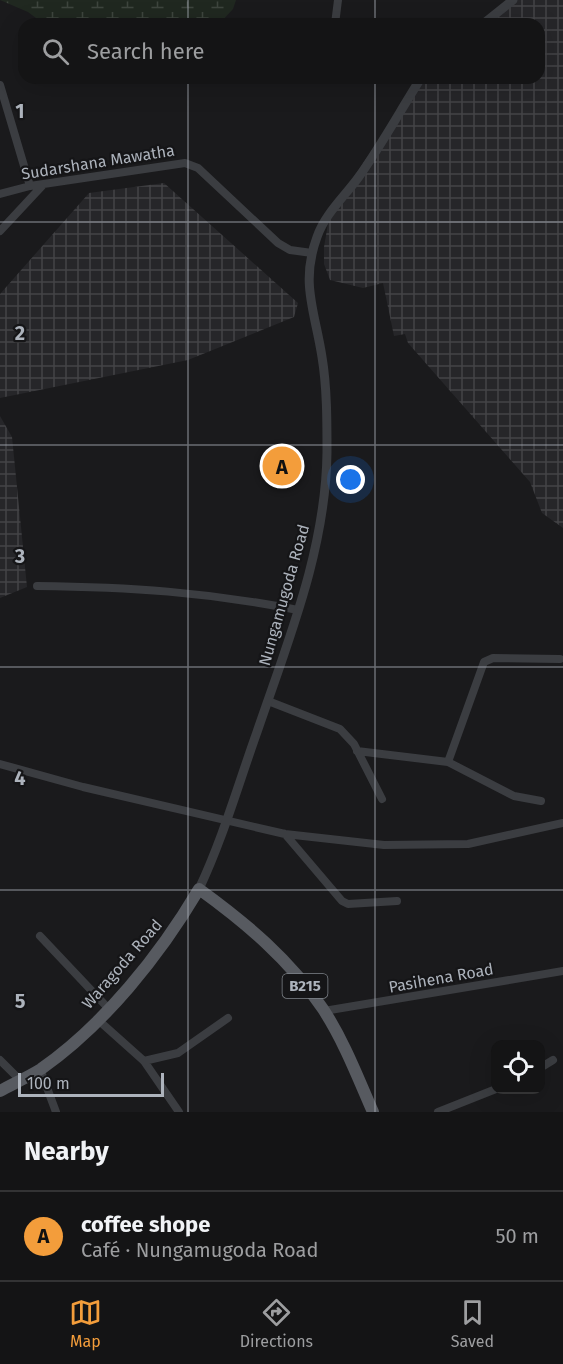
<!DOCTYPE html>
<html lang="en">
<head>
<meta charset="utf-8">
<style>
  :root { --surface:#141415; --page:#1d1d1e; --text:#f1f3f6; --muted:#9d9ea0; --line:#333334; --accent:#f39d3b }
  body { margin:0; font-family:"Fira Sans",sans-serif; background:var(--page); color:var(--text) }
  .controls { position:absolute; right:18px; bottom:18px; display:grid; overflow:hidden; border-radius:12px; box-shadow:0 6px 24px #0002 }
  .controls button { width:54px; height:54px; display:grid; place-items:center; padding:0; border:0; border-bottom:2px solid var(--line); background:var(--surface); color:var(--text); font:30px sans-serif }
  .scale { position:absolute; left:18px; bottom:15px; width:146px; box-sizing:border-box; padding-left:6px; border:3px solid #adb3bc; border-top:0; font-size:16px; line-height:21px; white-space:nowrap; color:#adb3bc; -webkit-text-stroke:4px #151517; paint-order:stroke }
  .you { position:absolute; left:351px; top:480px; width:21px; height:21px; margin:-15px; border:4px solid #fff; border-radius:50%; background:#1a73e8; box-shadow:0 0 0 9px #1a73e833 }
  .badge { display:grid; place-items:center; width:39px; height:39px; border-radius:50%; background:var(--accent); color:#111; font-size:20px; font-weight:700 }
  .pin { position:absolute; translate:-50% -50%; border:3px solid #fff; box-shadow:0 2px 6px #0006 }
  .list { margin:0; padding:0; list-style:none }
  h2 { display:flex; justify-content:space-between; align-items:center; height:78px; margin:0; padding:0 24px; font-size:26px }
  h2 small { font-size:20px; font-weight:400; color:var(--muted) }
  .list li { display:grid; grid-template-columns:39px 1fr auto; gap:18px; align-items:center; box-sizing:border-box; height:90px; padding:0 24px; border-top:2px solid var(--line) }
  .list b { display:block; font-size:22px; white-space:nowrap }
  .list p { margin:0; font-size:20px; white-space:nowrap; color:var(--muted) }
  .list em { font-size:20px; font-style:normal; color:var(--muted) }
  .icon { flex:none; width:33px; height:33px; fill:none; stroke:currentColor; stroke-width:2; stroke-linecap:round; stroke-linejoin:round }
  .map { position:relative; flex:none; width:563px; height:1112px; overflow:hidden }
  .search { position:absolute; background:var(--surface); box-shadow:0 6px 24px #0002; left:18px; right:18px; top:18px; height:66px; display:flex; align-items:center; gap:15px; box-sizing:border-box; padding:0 21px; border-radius:18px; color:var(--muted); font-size:22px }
  .sheet { height:168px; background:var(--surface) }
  nav { display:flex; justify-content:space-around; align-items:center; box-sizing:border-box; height:84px; border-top:2px solid var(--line); background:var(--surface); font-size:16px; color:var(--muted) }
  nav a { display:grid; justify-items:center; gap:3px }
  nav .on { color:var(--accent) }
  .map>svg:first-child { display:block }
</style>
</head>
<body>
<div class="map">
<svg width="563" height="1112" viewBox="0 0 563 1112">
  <defs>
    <pattern id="industrial-grid" width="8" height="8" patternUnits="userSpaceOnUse" patternTransform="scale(1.5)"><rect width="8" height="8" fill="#262629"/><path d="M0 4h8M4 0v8" fill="none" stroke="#434346"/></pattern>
    <pattern id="wetland-marsh" width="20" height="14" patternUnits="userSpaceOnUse" patternTransform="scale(1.5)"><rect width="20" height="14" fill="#202820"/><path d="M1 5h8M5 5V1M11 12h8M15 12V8" fill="none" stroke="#3e453e"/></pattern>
  </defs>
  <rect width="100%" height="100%" fill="#1a1a1c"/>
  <path fill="url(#industrial-grid)" d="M513,0H563V528L542,513L530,482L408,343L405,334L394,336L383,283L363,288L330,280L324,264V247L330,212L421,78H539V24H483Z
    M164,183L298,303L294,317L188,360L0,398V294L89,193Z
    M0,416L12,437L27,587L0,598Z"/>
  <path fill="url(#wetland-marsh)" d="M0,0H236L233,9L219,24H44L28,12Z"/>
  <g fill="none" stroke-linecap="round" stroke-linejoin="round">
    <path stroke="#3b3d41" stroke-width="8" d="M335,24L338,0
      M0,85L30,186
      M0,194L30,186L185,163L198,168L278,243L290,250L312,253
      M0,231L42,186
      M37,586C129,587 207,592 298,610
      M268,701L340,729L354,744L382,799
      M357,751L448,762L484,662L493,658L560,659
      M448,762L514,796L541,801
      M0,764L83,787L285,834L384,845L468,844L563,823
      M285,834L342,901L348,904L397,901
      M40,936L108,1008
      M324,1011L563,971
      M97,1019L144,1061L179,1112
      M0,1060L20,1080
      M144,1061L178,1053L228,1018
      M540,1068L553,1060
      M40,1069L56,1112
      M438,1112L496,1089"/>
    <path stroke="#3b3d41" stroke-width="9" d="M483,24L513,0
      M199,889C223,838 238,785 257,732C288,641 326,549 327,452C327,421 327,387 322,357C315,311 300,283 317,237C325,214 344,197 358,178C381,146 400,111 421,78"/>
    <path stroke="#575a60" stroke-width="12" d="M0,1091C13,1084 28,1077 41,1069C104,1025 160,955 199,889C246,923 290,960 323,1009C344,1041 358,1078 373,1112"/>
  </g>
  <path fill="none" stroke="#adb3bc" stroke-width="1.5" stroke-opacity="0.55" d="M188,0V24M375,0V24M188,78V1112M375,78V1112M0,222H563M0,445H563M0,667H563M0,890H563"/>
  <g text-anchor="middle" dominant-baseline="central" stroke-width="4.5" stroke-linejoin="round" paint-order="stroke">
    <rect fill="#151517" stroke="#7f848a" stroke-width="1.5" x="282.5" y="974" width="45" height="24" rx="4.5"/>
    <g font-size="15" font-weight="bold" fill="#adb3bc">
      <text x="305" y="986">B215</text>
    </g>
    <g font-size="16" fill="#adb3bc" stroke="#151517">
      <text transform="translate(98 162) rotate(-9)">Sudarshana Mawatha</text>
      <text transform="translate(284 595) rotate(-74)">Nungamugoda Road</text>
      <text transform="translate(122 964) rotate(-49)">Waragoda Road</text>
      <text transform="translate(441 978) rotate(-10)">Pasihena Road</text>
    </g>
  </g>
  <g font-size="20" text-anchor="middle" font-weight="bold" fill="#adb3bc" stroke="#151517" stroke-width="4.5" stroke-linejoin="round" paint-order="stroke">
    <text x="20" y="118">1</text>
    <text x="20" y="340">2</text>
    <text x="20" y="563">3</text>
    <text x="20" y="785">4</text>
    <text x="20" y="1008">5</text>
  </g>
</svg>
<div class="controls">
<button><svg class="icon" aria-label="locate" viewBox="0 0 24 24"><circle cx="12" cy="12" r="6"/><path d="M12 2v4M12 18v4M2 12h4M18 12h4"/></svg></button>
</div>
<div class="scale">100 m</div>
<div class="you"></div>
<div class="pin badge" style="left:282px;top:466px">A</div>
<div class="search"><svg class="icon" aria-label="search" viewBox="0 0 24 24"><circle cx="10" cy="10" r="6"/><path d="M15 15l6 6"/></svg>Search here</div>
</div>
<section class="sheet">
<h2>Nearby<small></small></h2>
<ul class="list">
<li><span class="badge">A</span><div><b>coffee shope</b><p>Café · Nungamugoda Road</p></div><em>50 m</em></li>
</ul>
</section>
<nav>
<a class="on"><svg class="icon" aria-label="map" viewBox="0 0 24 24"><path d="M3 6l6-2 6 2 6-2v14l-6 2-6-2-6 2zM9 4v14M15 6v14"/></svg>Map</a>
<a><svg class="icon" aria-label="directions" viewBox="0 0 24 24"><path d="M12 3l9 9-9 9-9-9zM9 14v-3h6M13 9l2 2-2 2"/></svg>Directions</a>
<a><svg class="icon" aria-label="saved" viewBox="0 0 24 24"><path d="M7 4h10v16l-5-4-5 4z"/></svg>Saved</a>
</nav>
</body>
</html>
